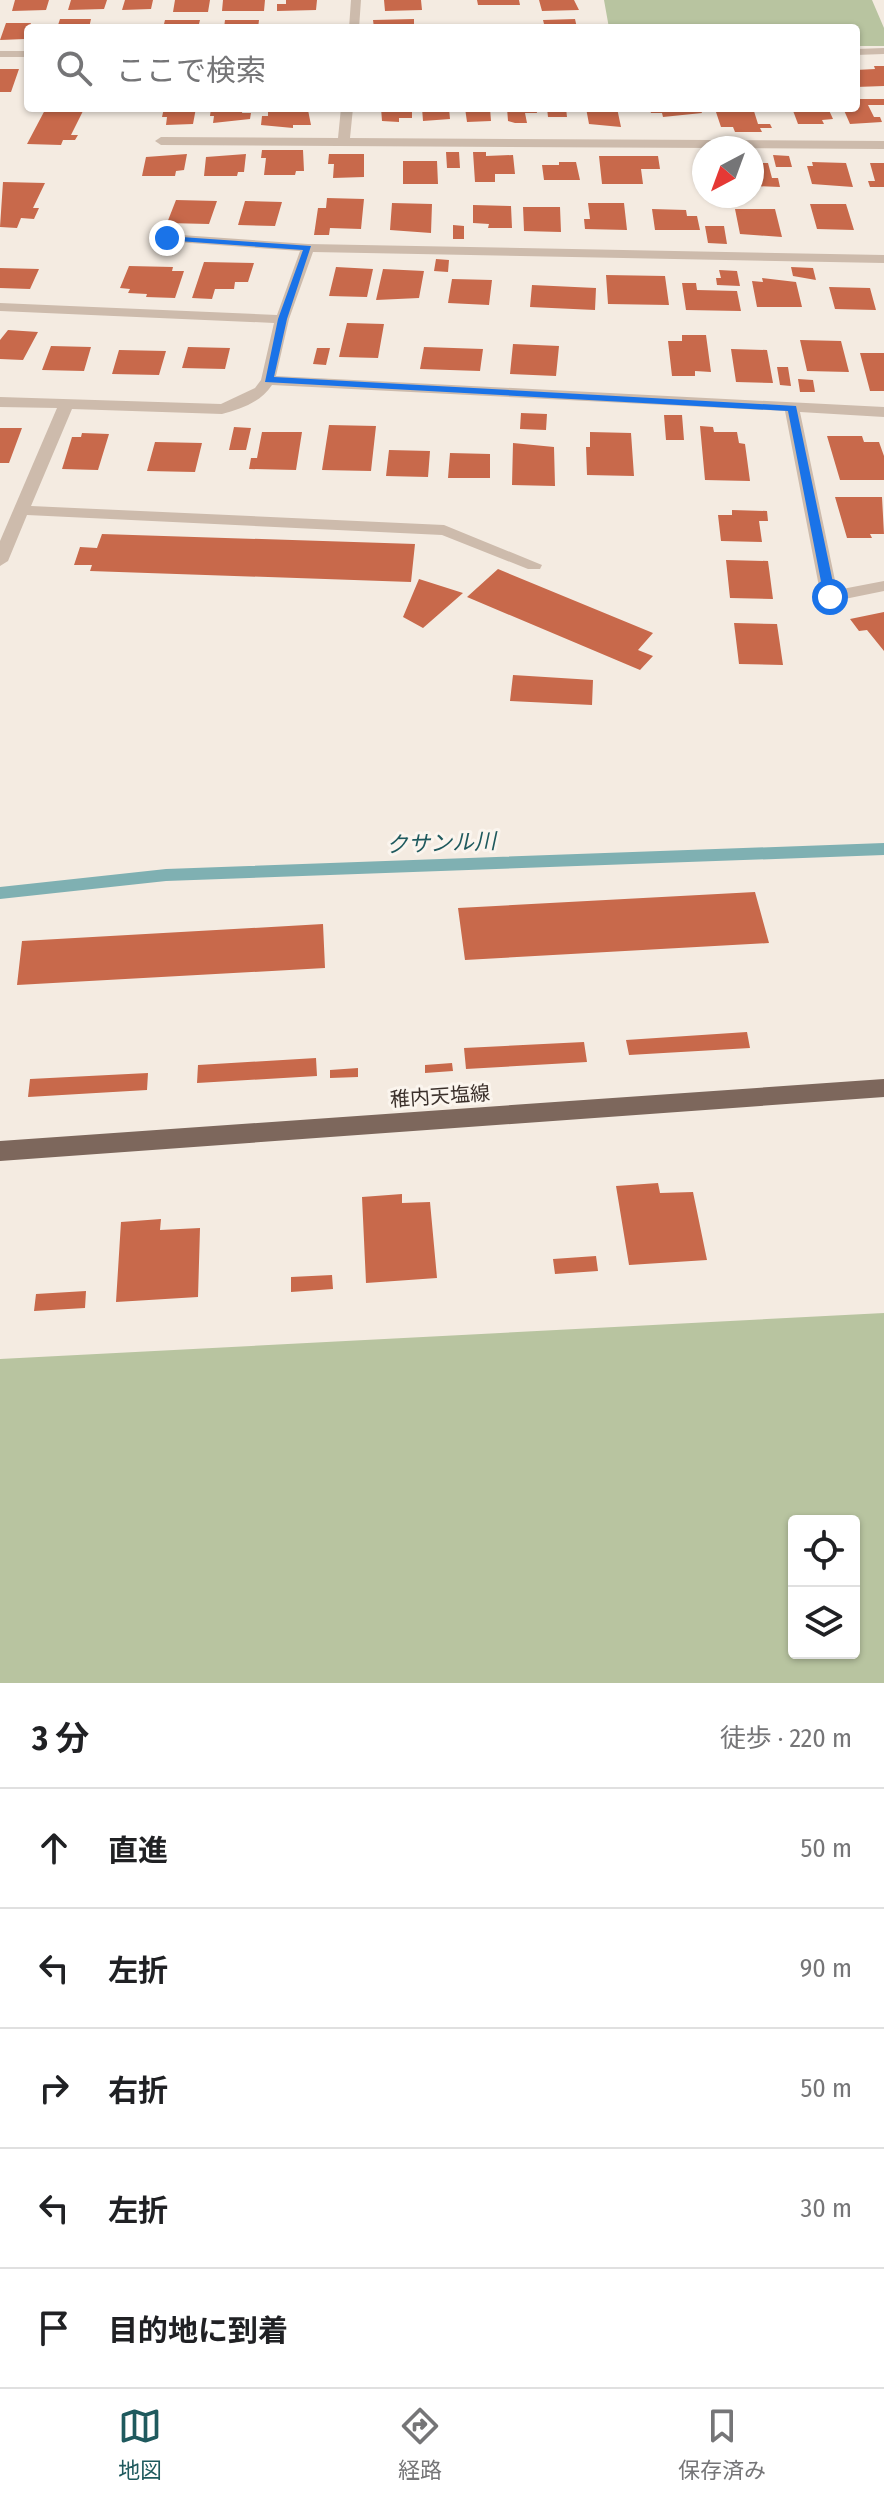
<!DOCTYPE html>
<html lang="ja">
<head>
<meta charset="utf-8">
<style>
  :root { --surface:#fff; --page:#f6f6f6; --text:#202124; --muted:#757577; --line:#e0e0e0; --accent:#1f5a5e }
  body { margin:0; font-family:"Fira Sans Condensed","Noto Sans JP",sans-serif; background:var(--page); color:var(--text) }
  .controls { position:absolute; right:24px; bottom:24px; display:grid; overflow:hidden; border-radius:8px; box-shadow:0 2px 6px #0004 }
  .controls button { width:72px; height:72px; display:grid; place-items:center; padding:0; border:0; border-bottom:2px solid var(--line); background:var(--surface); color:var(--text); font:40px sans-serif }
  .compass { position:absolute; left:692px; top:136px; width:72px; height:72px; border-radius:50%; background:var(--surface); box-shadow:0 2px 6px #0004; rotate:221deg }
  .stop { position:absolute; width:24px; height:24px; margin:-18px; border:6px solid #1a73e8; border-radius:50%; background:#fff }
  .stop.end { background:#1a73e8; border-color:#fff; box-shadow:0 2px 8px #0008 }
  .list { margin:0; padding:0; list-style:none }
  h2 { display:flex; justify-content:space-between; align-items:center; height:104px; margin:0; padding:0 32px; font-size:34px }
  h2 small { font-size:26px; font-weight:400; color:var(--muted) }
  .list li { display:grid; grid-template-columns:52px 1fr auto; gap:24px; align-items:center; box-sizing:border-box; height:120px; padding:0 32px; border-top:2px solid var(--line) }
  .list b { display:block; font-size:30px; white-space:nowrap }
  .list em { font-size:26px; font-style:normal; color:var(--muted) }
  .icon { flex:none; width:44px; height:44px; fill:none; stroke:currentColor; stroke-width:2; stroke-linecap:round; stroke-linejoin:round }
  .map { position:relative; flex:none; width:884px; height:1683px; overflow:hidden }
  .search { position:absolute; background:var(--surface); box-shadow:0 2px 6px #0004; left:24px; right:24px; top:24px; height:88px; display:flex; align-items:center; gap:20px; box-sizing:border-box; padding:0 28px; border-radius:8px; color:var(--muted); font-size:30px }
  .sheet { height:704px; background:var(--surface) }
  nav { display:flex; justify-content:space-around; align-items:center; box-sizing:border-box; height:112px; border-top:2px solid var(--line); background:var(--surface); font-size:22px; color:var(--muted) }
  nav a { display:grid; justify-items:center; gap:4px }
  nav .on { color:var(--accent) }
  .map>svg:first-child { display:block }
</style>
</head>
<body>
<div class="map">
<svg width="884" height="1683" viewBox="0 0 884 1683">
  <rect width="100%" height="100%" fill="#f4ebe1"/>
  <path fill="#b8c4a0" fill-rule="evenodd" d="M604,0H872L884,28V46H856V28H609Z
    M884,1313V1683H0V1359ZM794,1521H854V1653H794Z"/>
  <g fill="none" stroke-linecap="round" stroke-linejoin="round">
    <path fill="#7fb0b2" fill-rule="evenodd" d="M884,843V855L166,881L0,899V887L166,869Z"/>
  </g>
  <path fill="#c8694b" d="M15,0H49L46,10L12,11Z
    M71,0H107L104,9L68,10Z
    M125,0H153L151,9L122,10Z
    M175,0H210L208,12H173Z
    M223,0H265L264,11H222Z
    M286,0H317L316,10L277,11V4H286Z
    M384,0H421L422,10L385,11Z
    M477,0H519L520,5H478Z
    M539,0H574L579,10L542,11Z
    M60,19H91L89,28H57Z
    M414,19V28H374L373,20Z
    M575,19L577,28H545L543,20Z
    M165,20H200L198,28H163Z
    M225,20H259L258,28H224Z
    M6,23H31L25,39L0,40Z
    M874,66H884V86L856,87V70L875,69Z
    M0,69H19L11,92H0Z
    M856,99H884V105H868L874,117H880L882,122L850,124L843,108H856Z
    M46,108H90L83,111L71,135H78L75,140H63L61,145L27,144Z
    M164,108H196L193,124L166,125L167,117H162Z
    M211,108H243L242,113H251L250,119L213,123L214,116H210Z
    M381,108H412V118H399V122L382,121Z
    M422,108H449L450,119L423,121Z
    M465,108H490L491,121L467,122Z
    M507,108H536L537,113H525L527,123H515L508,121Z
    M547,108H566L567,117H548Z
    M586,108H617L621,127L589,124Z
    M649,108H700L702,113L663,117L662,113H651Z
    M753,108L758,124H770L772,128H760L762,132H735L733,127H721L715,109Z
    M792,108H828L833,119L822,120L824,124H798Z
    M268,110H308L311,125H293V128L261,125L262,116H268Z
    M262,150H303L304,171H296L295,175H264L266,158H261Z
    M446,152H459L460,168H447Z
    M473,152H486V156L513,155L515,174H495V182H475Z
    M187,154L184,170L176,171L175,176H142L146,157Z
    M246,154L244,172H238L237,176H204L206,157Z
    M329,154H364V177L333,178L334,164H328Z
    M773,155L789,156L792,167H776Z
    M599,156H658L660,169H641L643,184H602Z
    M403,161H437L438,184H403Z
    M559,162H576L580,180H544L542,165H559Z
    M812,162L846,163L853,187L812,184L807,166H813Z
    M752,163H768L772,178H778L780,187L752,186Z
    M870,163H884V187H870L868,181H875Z
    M3,182L45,183L33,208H39L34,219L21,218L17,228L0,227Z
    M327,198L364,199L361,229L330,228L329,235H314L318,208H326Z
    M176,200L217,201L209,224L167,223Z
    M245,201L282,202L275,226L238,225Z
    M392,203L432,204L431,233L390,230Z
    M588,203H624L627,230L585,229L584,219H590Z
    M810,204H846L854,230L817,229Z
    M473,205L511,206L512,228H488L489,224L473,223Z
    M523,207H560L561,232L524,231Z
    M652,209L686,210L687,216H697L700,230H655Z
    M735,209H775L782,237L740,234Z
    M453,225L464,226V239H453Z
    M705,226H724L727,244L708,243Z
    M436,259L449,260L448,272L434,271Z
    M204,262L254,263L248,282H235L234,289H215L212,299L192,298Z
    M129,266L173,267L172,271H184L175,298L146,297L147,294L128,293L130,289L120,288Z
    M336,267L373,269L367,297L329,296Z
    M791,267L813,268L816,280L793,276Z
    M0,268L39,269L30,289L0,288Z
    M383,269L424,271L419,298L376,300Z
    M719,270L737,271L740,286L717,285L716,278H721Z
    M606,275L665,276L669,305L608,304Z
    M762,278L796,282L802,307H757L752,281L763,282Z
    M452,279L492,280L489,305L448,303Z
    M682,283H696L697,290L737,291L741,311L686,310Z
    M532,285L596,288L595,310L530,307Z
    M829,287L870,288L876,310L835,309Z
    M347,323L384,324L378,358L339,357Z
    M8,330L38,332L23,360L0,359V340Z
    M682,335H706L711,372L695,371V376H672L668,341H682Z
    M800,340L841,341L849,372L807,371Z
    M513,344L559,346L556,376L510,374Z
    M51,346L91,347L84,371L42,370Z
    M188,347L230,348L225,369L182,368Z
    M424,347L483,349L480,371L420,369Z
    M317,348H330L326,365L313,364Z
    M731,349L767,350L773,383L736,382Z
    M119,350L166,351L159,375L112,374Z
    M860,353H884V391H870Z
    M777,367H788L791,386L780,385Z
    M798,379L813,380L815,392H800Z
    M521,413L547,414L546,430L520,429Z
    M664,415H682L684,440H666Z
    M329,425L376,426L371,471L322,470Z
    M700,426L713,427L714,432H737L739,443L745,444L750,481L705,480Z
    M234,427L251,428L246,450H229Z
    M0,428H22L9,463H0Z
    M262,432H302L296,470L249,469L251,458H257Z
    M590,432L631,433L634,476L587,475L586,447H590Z
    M82,433L109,434L98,470L62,469L72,437H81Z
    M827,436H862L864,442H879L884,456V480H840Z
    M155,442L202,443L195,472L147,471Z
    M513,443L554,447L555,486L512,485Z
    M389,450L430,451L428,477L386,476Z
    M450,453L490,454V478H448Z
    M835,497H882L884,534H870L872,538H847Z
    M732,510L767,511L768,521H759L762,542L721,541L718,515H732Z
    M102,534L415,544L411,582L90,571L92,565H74L80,547L97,548Z
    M726,560L768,561L773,599L730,598Z
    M498,569L653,633L638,650L653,656L640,670L467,597Z
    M419,579L463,593L423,628L403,617Z
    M884,612V651L867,630L859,631L850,619Z
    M734,623L777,624L783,665L739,664Z
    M513,675L593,680L592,705L510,701Z
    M755,892L769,943L465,960L458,908Z
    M323,924L325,968L17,985L22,941Z
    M747,1032L750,1048L629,1055L626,1040Z
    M584,1042L587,1062L466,1069L464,1048Z
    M316,1058L317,1076L197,1083L198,1065Z
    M452,1063L453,1071L425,1073V1065Z
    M358,1068V1077L330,1078V1070Z
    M148,1073L147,1090L28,1097L30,1079Z
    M658,1183L660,1193L693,1192L707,1260L629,1265L616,1186Z
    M402,1194V1203L430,1202L437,1278L366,1283L362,1197Z
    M161,1219L160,1230L200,1228L198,1297L116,1302L121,1222Z
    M596,1256L598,1271L555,1274L553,1259Z
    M332,1275L333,1289L291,1292V1277Z
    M86,1291L85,1308L34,1311L36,1294Z"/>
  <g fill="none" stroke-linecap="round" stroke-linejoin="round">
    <path fill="#cdbbac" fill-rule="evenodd" d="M351,0H361L359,28H349Z
      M884,48V54L856,55V49Z
      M0,51H28V57H0Z
      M341,108H353L350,138L884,141V149L161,145L155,141L161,137L338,138Z
      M167,234L308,244L884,255V263L313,252L289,319L276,376L884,407V417L800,412L837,590L884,581V591L830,602L821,597L785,411L272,385C261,402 241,409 222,414L72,409L31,506L444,525L542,565L540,569H528L442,535L27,515L8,561L0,566V541L57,408L0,407V397L221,404L255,388L261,380L274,323L0,311V303L277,315L300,251L162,241V235Z"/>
    <path fill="#7d675c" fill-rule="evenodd" d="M884,1079V1097L0,1161V1141Z"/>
  </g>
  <path fill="#1a73e8" d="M167,236L311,246L287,319L274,377L796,406L836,597L830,601L824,597L788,411L265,382L278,319L303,250L164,240Z"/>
  <g text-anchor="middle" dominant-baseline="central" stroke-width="6" stroke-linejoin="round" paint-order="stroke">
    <g font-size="20" fill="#3b302b" stroke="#fbf5ee">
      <text transform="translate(440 1096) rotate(-4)">稚内天塩線</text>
    </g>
    <g font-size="22" font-style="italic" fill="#1f5a5e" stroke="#fbf5ee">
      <text transform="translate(441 843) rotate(-2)">クサンル川</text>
    </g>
  </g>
</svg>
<div class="controls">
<button><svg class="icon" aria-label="locate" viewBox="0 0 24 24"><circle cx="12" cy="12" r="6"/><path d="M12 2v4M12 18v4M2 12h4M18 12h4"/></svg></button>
<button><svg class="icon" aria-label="layers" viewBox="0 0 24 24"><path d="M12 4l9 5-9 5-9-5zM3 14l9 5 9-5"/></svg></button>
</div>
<svg class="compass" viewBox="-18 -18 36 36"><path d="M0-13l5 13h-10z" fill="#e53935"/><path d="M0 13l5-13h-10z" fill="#757577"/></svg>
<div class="stop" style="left:830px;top:597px"></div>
<div class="stop end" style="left:167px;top:238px"></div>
<div class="search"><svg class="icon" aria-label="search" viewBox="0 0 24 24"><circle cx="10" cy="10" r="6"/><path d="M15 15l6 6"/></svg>ここで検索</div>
</div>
<section class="sheet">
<h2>3 分<small>徒歩 · 220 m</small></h2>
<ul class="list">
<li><svg class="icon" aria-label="ahead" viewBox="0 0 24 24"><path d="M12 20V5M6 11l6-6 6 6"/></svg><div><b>直進</b></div><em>50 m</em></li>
<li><svg class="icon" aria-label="left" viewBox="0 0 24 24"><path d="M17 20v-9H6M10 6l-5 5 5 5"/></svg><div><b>左折</b></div><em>90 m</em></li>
<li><svg class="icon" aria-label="right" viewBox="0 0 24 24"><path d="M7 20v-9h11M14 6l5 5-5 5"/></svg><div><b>右折</b></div><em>50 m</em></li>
<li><svg class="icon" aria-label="left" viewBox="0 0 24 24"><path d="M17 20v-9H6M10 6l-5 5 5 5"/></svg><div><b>左折</b></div><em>30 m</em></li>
<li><svg class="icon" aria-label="arrive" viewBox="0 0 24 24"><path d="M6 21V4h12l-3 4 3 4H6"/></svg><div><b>目的地に到着</b></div></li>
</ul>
</section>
<nav>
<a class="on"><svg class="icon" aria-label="map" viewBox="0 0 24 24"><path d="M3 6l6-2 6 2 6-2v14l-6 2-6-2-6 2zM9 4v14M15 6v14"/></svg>地図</a>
<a><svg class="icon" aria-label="directions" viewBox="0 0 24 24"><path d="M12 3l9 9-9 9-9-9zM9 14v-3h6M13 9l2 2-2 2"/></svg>経路</a>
<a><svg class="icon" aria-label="saved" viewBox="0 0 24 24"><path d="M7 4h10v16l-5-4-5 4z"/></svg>保存済み</a>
</nav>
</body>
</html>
